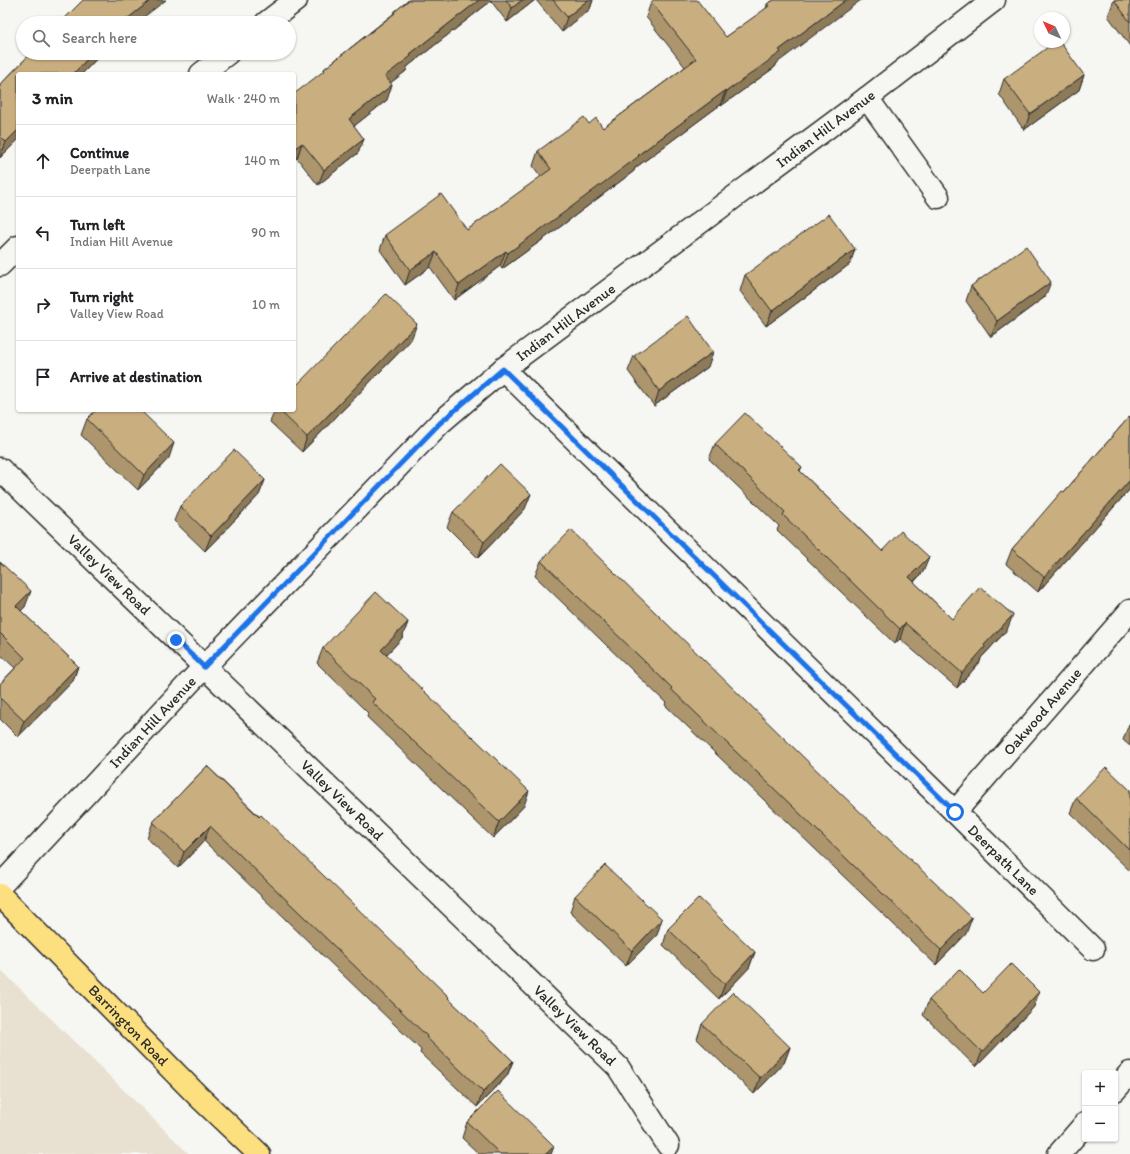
<!DOCTYPE html>
<html lang="en">
<head>
<meta charset="utf-8">
<style>
  :root { --surface:#fff; --page:#f2f2f2; --text:#202124; --muted:#757577; --line:#e0e0e0 }
  body { margin:0; font-family:Itim,sans-serif; background:var(--page); color:var(--text) }
  .controls { position:absolute; right:12px; bottom:12px; display:grid; overflow:hidden; border-radius:4px; box-shadow:0 1px 3px #0004 }
  .controls button { width:36px; height:36px; display:grid; place-items:center; padding:0; border:0; border-bottom:1px solid var(--line); background:var(--surface); color:var(--text); font:20px sans-serif }
  .compass { position:absolute; left:1034px; top:12px; width:36px; height:36px; border-radius:50%; background:var(--surface); box-shadow:0 1px 3px #0004; rotate:314deg }
  .stop { position:absolute; width:12px; height:12px; margin:-9px; border:3px solid #1a73e8; border-radius:50%; background:#fff }
  .stop.end { background:#1a73e8; border-color:#fff; box-shadow:0 1px 4px #0008 }
  .list { margin:0; padding:0; list-style:none }
  h2 { display:flex; justify-content:space-between; align-items:center; height:52px; margin:0; padding:0 16px; font-size:17px }
  h2 small { font-size:13px; font-weight:400; color:var(--muted) }
  .list li { display:grid; grid-template-columns:26px 1fr auto; gap:12px; align-items:center; box-sizing:border-box; height:72px; padding:0 16px; border-top:1px solid var(--line) }
  .list b { display:block; font-size:15px; white-space:nowrap }
  .list p { margin:0; font-size:13px; white-space:nowrap; color:var(--muted) }
  .list em { font-size:13px; font-style:normal; color:var(--muted) }
  .icon { flex:none; width:22px; height:22px; fill:none; stroke:currentColor; stroke-width:2; stroke-linecap:round; stroke-linejoin:round }
  .map { position:relative; flex:none; width:1130px; height:1154px; overflow:hidden }
  .search { position:absolute; background:var(--surface); box-shadow:0 1px 3px #0004; left:16px; top:16px; width:280px; height:44px; display:flex; align-items:center; gap:10px; box-sizing:border-box; padding:0 14px; border-radius:22px; color:var(--muted); font-size:15px }
  .panel { position:absolute; background:var(--surface); box-shadow:0 1px 3px #0004; left:16px; top:72px; width:280px; height:340px; border-radius:4px }
  .map>svg:first-child { display:block }
</style>
</head>
<body>
<div class="map">
<svg width="1130" height="1154" viewBox="0 0 1130 1154">
  <rect width="100%" height="100%" fill="#f6f6f2"/>
  <filter id="ink" filterUnits="userSpaceOnUse"><feTurbulence type="fractalNoise" baseFrequency=".025" numOctaves="2"/><feDisplacementMap in="SourceGraphic" scale="8" xChannelSelector="R" yChannelSelector="G"/><feConvolveMatrix kernelMatrix="1 2 1 2 8 2 1 2 1" color-interpolation-filters="sRGB"/></filter>
  <g filter="url(#ink)">
    <path fill="#e8e0d0" d="M0,969L189,1154H0Z"/>
    <g fill="none" stroke-linecap="round" stroke-linejoin="round">
      <defs>
        <g id="minor">
          <path d="M266,23L296,0"/>
          <path d="M201,74L228,53"/>
          <path d="M867,98L938,197"/>
          <path d="M0,265L18,247"/>
          <path id="s1" d="M503,369L955,812L1093,949"/>
          <path id="s2" d="M0,469L618,1067L668,1145"/>
          <path id="s3" d="M955,812L1130,611"/>
          <path id="s4" d="M0,886L204,667L440,423L503,369L867,98L994,0"/>
          <path d="M1115,1090L1130,1073"/>
          <path d="M1059,1154L1085,1124"/>
        </g>
        <g id="major">
          <path id="s5" d="M0,895L198,1096L259,1154"/>
        </g>
      </defs>
      <use href="#minor" stroke="#2b2b2b" stroke-width="25"/>
      <use href="#major" stroke="#2b2b2b" stroke-width="25"/>
      <use href="#minor" stroke="#f6f6f2" stroke-width="22"/>
      <use href="#major" stroke="#fce080" stroke-width="22"/>
    </g>
    <path fill="#ad966d" stroke="#2b2b2b" d="M409,0H535L507,22L491,1L407,67L406,71L390,83L387,100L354,126L364,139L358,153L318,185L297,158L324,69L393,14L394,12Z
      M536,0H593L590,9L562,32Z
      M774,0L777,63L775,67L721,106L720,105L635,168L634,171L560,227L502,269L500,266L454,300L430,267L405,285L380,250L385,235L467,230L541,177L533,166L538,151L589,124L603,128L685,67L646,17L651,2L726,37L766,9L767,4Z
      M1114,0H1130V46L1108,16Z
      M31,53H102L82,74H18V140L0,158V85Z
      M1084,75L1079,90L1024,130L999,94L1004,79Z
      M855,249L850,264L766,326L740,291L745,275Z
      M971,286L1045,297L991,337L966,301Z
      M411,340L302,452L270,422L275,410H294Z
      M634,356L708,367L654,406L628,371Z
      M1130,416V489L1038,592L1006,564L1012,549L1064,492Z
      M87,419L169,458L138,490L81,435Z
      M715,444L802,467L800,471L882,551L929,557L923,572L914,582L952,619L1007,630L981,658L980,662L957,688L900,639L895,644L777,530L779,526L709,459Z
      M265,480L259,495L205,551L174,521L180,506Z
      M525,509L478,558L447,527L453,512Z
      M541,561L966,934L936,965L665,705L666,703L535,576Z
      M0,562L25,607L21,611L78,666L73,681L18,737L0,719V684L15,668L0,654Z
      M408,622L402,638L386,655L524,806L493,838L367,717L368,713L317,663L323,648Z
      M1130,723V746L1123,740L1129,724Z
      M207,766L513,1061L507,1076L477,1107L420,1053L421,1050L204,841L178,868L147,838L153,822Z
      M1130,790V871L1070,813L1076,798Z
      M575,896L657,935L626,966L570,912Z
      M668,929L755,952L749,968L719,999L663,945Z
      M983,993L1034,1007L976,1067L923,1015L929,1000Z
      M702,1024L790,1047L784,1063L754,1094L697,1039Z
      M467,1122L554,1146L551,1154H479L462,1138Z"/>
    <path fill="#8d7a59" stroke="#2b2b2b" d="M151,0H166L136,23H122Z
      M479,0H491V1L407,67L406,71L380,91L385,76L410,54Z
      M522,0H535L507,22L512,8Z
      M588,0H593L590,9L562,32L567,17Z
      M846,0H861L777,63L775,67L721,106L727,91L779,50Z
      M93,53H102L82,74H73Z
      M1084,75L1079,90L1024,130L1030,114Z
      M392,85L387,100L344,134L349,119Z
      M726,90L720,105L635,168L634,171L560,227L502,269L508,253L638,155Z
      M18,130V140L0,158L6,142Z
      M364,139L358,153L318,185L324,170Z
      M302,143L297,158L294,160V149Z
      M855,249L850,264L766,326L772,311Z
      M506,251L500,266L454,300L459,285Z
      M436,252L430,267L405,285L410,270Z
      M1051,282L1045,297L991,337L997,321Z
      M417,324L411,340L302,452L307,437Z
      M713,352L708,367L654,406L659,391Z
      M174,443L169,458L138,490L144,475Z
      M265,480L259,495L205,551L211,536Z
      M1130,480V489L1038,592L1044,577Z
      M531,494L525,509L478,558L484,542Z
      M929,557L923,572L903,592L909,577Z
      M31,591L25,607L11,621L16,606Z
      M1013,615L1007,630L981,658L980,662L957,688L962,673L984,645Z
      M408,622L402,638L376,666L381,650Z
      M905,623L900,639L895,644L900,629Z
      M78,666L73,681L18,737L24,721Z
      M529,791L524,806L493,838L499,822Z
      M210,826L204,841L178,868L184,852Z
      M972,918L966,934L936,965L941,950Z
      M662,919L657,935L626,966L632,951Z
      M755,952L749,968L719,999L725,984Z
      M1039,992L1034,1007L976,1067L982,1052Z
      M790,1047L784,1063L754,1094L760,1078Z
      M513,1061L507,1076L477,1107L483,1092Z
      M554,1146L551,1154H546Z"/>
    <path fill="#c9ae7f" stroke="#2b2b2b" d="M83,0H151L122,23H60Z
      M409,0H479L410,54L411,56L385,76L392,85L349,119L364,139L324,170L302,143L294,149V94L325,70L324,69L395,13L394,12Z
      M506,0H522L512,8Z
      M553,0H588L567,17Z
      M654,0H697L726,37L769,6L767,4L774,0H846L779,50L781,52L727,91L726,90L638,155L639,156L566,211L508,253L506,251L459,285L436,252L410,270L385,235L441,194L467,230L551,169L538,151L584,117L589,124L596,118L603,128L696,59L651,2Z
      M1114,0H1130V22Z
      M1055,42H1060L1084,75L1030,114L1004,79Z
      M31,53H93L73,74H18V130L6,142L0,136V85Z
      M829,214L855,249L772,311L745,275Z
      M1026,246L1051,282L997,321L971,286Z
      M386,294L417,324L307,437L279,410H294V388Z
      M688,316L713,352L659,391L634,356Z
      M96,410H140L174,443L144,475L87,419Z
      M745,413L802,467L799,470L882,551L901,531L929,557L909,577L952,619L980,587L1013,615L984,645L985,647L962,673L905,623L900,629L783,515L785,512L715,444Z
      M1130,416V480L1044,577L1012,549L1062,491L1064,492Z
      M234,450L265,480L211,536L180,506Z
      M500,464L531,494L484,542L453,512Z
      M571,530L836,789L972,918L941,950L671,689L672,688L541,561Z
      M0,562L31,591L16,606L78,666L24,721L0,698V684L25,658L0,633Z
      M376,592L408,622L381,650L472,737V736L529,791L499,822L372,702L375,699L323,648Z
      M207,766L259,817L261,815L449,997L448,998L513,1061L483,1092L426,1037L427,1036L210,826L184,852L153,822Z
      M1106,767L1130,790V851L1076,798Z
      M605,865L662,919L632,951L575,896Z
      M699,898L755,952L725,984L668,929Z
      M1011,964L1039,992L982,1052L929,1000L959,969L983,993Z
      M733,992L790,1047L760,1078L702,1024Z
      M498,1091L554,1146L546,1154H500L467,1122Z"/>
  </g>
  <g fill="none" stroke-linecap="round" stroke-linejoin="round" filter="url(#ink)">
    <path stroke="#1a73e8" stroke-width="5" d="M176,640L204,667L440,423L503,369L955,812"/>
  </g>
  <g text-anchor="middle" dominant-baseline="central" stroke-width="3" stroke-linejoin="round" paint-order="stroke">
    <g font-size="15" fill="#2b2b2b" stroke="#f6f6f2">
      <text stroke="none"><textPath href="#s4" startOffset="1124">Indian Hill Avenue</textPath></text>
      <text stroke="none"><textPath href="#s4" startOffset="800">Indian Hill Avenue</textPath></text>
      <text stroke="none"><textPath href="#s2" startOffset="152">Valley View Road</textPath></text>
      <text stroke="none"><textPath href="#s3" startOffset="133">Oakwood Avenue</textPath></text>
      <text stroke="none"><textPath href="#s4" startOffset="224">Indian Hill Avenue</textPath></text>
      <text stroke="none"><textPath href="#s2" startOffset="476">Valley View Road</textPath></text>
      <text stroke="none"><textPath href="#s1" startOffset="701">Deerpath Lane</textPath></text>
      <text stroke="none"><textPath href="#s5" startOffset="183">Barrington Road</textPath></text>
      <text stroke="none"><textPath href="#s2" startOffset="800">Valley View Road</textPath></text>
    </g>
  </g>
</svg>
<div class="controls">
<button>+</button>
<button>−</button>
</div>
<svg class="compass" viewBox="-18 -18 36 36"><path d="M0-13l5 13h-10z" fill="#e53935"/><path d="M0 13l5-13h-10z" fill="#757577"/></svg>
<div class="stop" style="left:955px;top:812px"></div>
<div class="stop end" style="left:176px;top:640px"></div>
<div class="search"><svg class="icon" aria-label="search" viewBox="0 0 24 24"><circle cx="10" cy="10" r="6"/><path d="M15 15l6 6"/></svg>Search here</div>
<section class="panel">
<h2>3 min<small>Walk · 240 m</small></h2>
<ul class="list">
<li><svg class="icon" aria-label="ahead" viewBox="0 0 24 24"><path d="M12 20V5M6 11l6-6 6 6"/></svg><div><b>Continue</b><p>Deerpath Lane</p></div><em>140 m</em></li>
<li><svg class="icon" aria-label="left" viewBox="0 0 24 24"><path d="M17 20v-9H6M10 6l-5 5 5 5"/></svg><div><b>Turn left</b><p>Indian Hill Avenue</p></div><em>90 m</em></li>
<li><svg class="icon" aria-label="right" viewBox="0 0 24 24"><path d="M7 20v-9h11M14 6l5 5-5 5"/></svg><div><b>Turn right</b><p>Valley View Road</p></div><em>10 m</em></li>
<li><svg class="icon" aria-label="arrive" viewBox="0 0 24 24"><path d="M6 21V4h12l-3 4 3 4H6"/></svg><div><b>Arrive at destination</b></div></li>
</ul>
</section>
</div>
</body>
</html>
